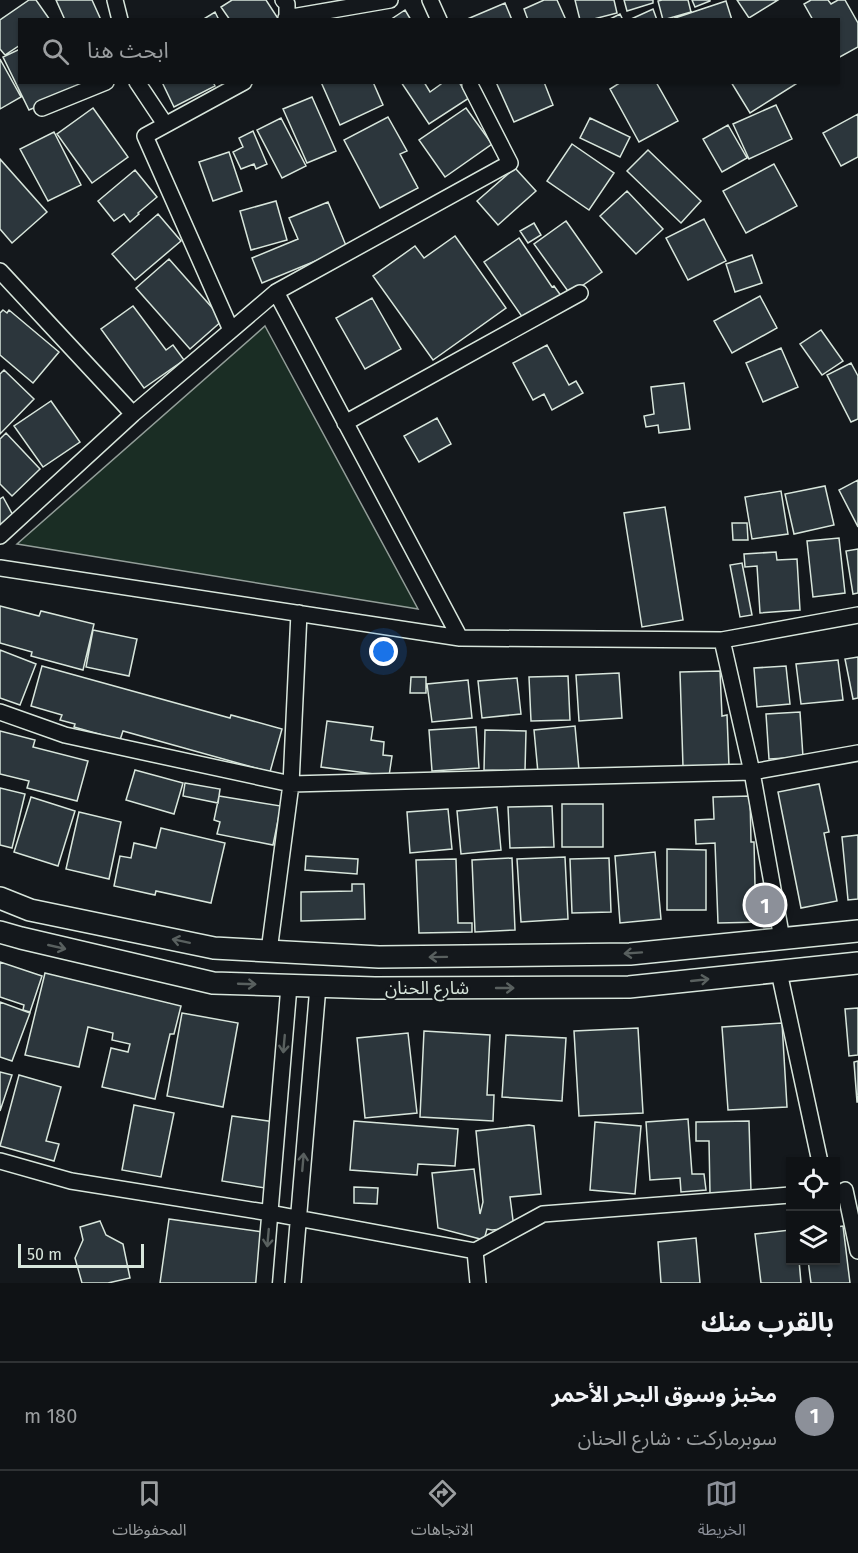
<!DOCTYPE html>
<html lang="ar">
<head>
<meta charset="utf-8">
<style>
  :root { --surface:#0f1215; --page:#181b1e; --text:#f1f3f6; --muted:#9b9ea0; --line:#2f3234; --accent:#8c9099 }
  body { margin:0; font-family:"Fira Sans","Noto Sans Arabic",sans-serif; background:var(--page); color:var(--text); direction:rtl }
  .controls { position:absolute; right:18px; bottom:18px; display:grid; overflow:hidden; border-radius:0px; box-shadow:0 2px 4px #0004 }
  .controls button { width:54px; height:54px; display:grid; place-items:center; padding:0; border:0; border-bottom:2px solid var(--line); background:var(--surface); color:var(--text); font:30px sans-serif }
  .scale { position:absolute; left:18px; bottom:15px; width:126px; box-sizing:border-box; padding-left:6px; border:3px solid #d8e6dc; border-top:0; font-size:16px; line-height:21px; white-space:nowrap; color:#d8e6dc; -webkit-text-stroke:4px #14181c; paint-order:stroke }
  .you { position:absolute; left:384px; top:652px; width:21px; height:21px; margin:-15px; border:4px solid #fff; border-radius:50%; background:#1a73e8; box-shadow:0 0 0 9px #1a73e833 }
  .badge { display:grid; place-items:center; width:39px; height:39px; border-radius:50%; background:var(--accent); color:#fff; font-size:20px; font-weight:700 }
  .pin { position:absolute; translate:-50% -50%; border:3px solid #fff; box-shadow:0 2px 6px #0006 }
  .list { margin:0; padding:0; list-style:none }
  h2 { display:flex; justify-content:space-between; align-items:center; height:78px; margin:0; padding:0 24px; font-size:26px }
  h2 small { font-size:20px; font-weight:400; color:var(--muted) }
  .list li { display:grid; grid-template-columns:39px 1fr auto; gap:18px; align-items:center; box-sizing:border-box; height:108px; padding:0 24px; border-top:2px solid var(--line) }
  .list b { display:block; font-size:22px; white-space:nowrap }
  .list p { margin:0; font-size:20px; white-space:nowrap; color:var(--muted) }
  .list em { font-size:20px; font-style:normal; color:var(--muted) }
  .icon { flex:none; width:33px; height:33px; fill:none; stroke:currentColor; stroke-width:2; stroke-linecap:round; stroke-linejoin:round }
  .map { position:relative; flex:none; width:858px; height:1283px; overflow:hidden; direction:ltr }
  .search { position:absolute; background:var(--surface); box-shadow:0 2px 4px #0004; left:18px; right:18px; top:18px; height:66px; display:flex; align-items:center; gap:15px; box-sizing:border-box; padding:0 21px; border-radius:0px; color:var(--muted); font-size:22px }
  .sheet { height:186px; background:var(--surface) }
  nav { display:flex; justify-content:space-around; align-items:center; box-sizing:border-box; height:84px; border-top:2px solid var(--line); background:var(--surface); font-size:16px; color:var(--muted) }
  nav a { display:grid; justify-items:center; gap:3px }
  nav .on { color:var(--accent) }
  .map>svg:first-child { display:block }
</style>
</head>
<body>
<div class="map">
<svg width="858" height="1283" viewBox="0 0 858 1283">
  <rect width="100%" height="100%" fill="#14181c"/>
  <path fill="#1a2d24" stroke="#939e99" stroke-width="1.5" d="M265,326L418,609L17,544Z"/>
  <path fill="#2c363c" stroke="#d8e6dc" stroke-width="1.5" d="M29,0H36L50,20H20V45L5,55L0,49V20Z
    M56,0H92L101,20H65Z
    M232,0H266L279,20H230L221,7Z
    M544,0H557L566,20H528L524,9Z
    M575,0H614L617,13L590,20H580Z
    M624,0H653V3L627,11Z
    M662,0H688L691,12L663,20L658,1Z
    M692,0H710V1L695,7Z
    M737,0H778L749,18Z
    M811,0H828L831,4L838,0H845L858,23V47L838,58V20H813L804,4Z
    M726,1L732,20H676L675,18Z
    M505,3L512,20H465Z
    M653,9L657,20H629Z
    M405,10L411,20H390Z
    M215,12L219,20H202Z
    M620,14L623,20H608Z
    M20,49V82H77L80,88L29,110L3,57Z
    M0,59L21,97L0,109Z
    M162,82H213L215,86L174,107Z
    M321,82H373L383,105L340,125Z
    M401,82H424L430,92L441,84L440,82H459L469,98L429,124Z
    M496,82H544L553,105L514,122Z
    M621,82H656L678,121L639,142L610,89Z
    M731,82H799L750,113Z
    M312,97L336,151L307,163L283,109Z
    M776,105L792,139L749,159L733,124Z
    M93,108L128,157L92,183L57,134Z
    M466,108L492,144L445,177L419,140Z
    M858,114V157L841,166L823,133Z
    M388,117L407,151L400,154L418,188L380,208L344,140Z
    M281,118L306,166L282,178L257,130Z
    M590,118L630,137L620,157L580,138Z
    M728,125L747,158L722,172L703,139Z
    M253,131L267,164L256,169L254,164L241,169L233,152L243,147L239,138Z
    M54,132L81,185L48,201L20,149Z
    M572,144L614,173L589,210L547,181Z
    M648,150L701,201L681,223L627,171Z
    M229,152L242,191L213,201L199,162Z
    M0,159L47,212L12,243L0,229Z
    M774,164L797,206L746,233L723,191Z
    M515,168L536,191L498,225L477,201Z
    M135,170L157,197L138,213L139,214L130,222L124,214L114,221L98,201Z
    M627,191L663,229L636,254L600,216Z
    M276,201L287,240L251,250L240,211Z
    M328,202L347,248L262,283L252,258L298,239L289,218Z
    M158,214L181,241L135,280L112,254Z
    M704,219L726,261L688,280L666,238Z
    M566,221L602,272L570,294L534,244Z
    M534,223L541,235L528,243L520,231Z
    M455,236L506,308L433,360L373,276L415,246L424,258Z
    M519,238L552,287L554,286L562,297L525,321L484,262Z
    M752,255L762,283L735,292L726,264Z
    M169,259L223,320L190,349L136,288Z
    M760,296L777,328L732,353L714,321Z
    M372,298L401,349L365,369L336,318Z
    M133,306L166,350L173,345L184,360L144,388L101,329Z
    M3,310L7,313L9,310L59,352L33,383L0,355V313Z
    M821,330L843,361L822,375L800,344Z
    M547,345L569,385L576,381L583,393L552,410L544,394L533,400L513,363Z
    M781,348L798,387L763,402L746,363Z
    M851,363L858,376V419L851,422L827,375Z
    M4,370L34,399L0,434V374Z
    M684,383L690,429L659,433L658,425L646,427L644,416L654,414L651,387Z
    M51,401L80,442L43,467L14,426Z
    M437,418L451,444L419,462L404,436Z
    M6,433L40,469L12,496L0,484V439Z
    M858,480V527L839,490Z
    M825,486L834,525L794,534L785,494Z
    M781,491L788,534L752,539L745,497Z
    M3,497L15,519L0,527V499Z
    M665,507L683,620L642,627L624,513Z
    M732,523H747L748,540H733Z
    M839,538L845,593L813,597L807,541Z
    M858,549V593L853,594L846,551Z
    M776,552L777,560L797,559L800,610L760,613L757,566L745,567L744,554Z
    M742,563L752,615L740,617L730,565Z
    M0,606L39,616L41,611L94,624L83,670L31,656L32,652L0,643Z
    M93,630L137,639L129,676L86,667Z
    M0,650L36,664L20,705L0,698Z
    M858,657V698L853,699L845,659Z
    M838,660L843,700L801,704L796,664Z
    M42,666L230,718L231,715L282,729L270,772L123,731L120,740L74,727L75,724L60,720L62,715L31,706Z
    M786,666L790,704L757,707L754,668Z
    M720,671L722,716L727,715L729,766L683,767L680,672Z
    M619,673L622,718L579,721L576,675Z
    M568,676L570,720L531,721L529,677Z
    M411,677H426V693H410Z
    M517,678L521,714L482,718L478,681Z
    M468,680L472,718L432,722L427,684Z
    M800,712L803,757L769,759L766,714Z
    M327,721L373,727L371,740L384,742L383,755L392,756L389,776L321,767Z
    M575,726L579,770L538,773L534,730Z
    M476,727L479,768L432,771L429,730Z
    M485,730L526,731L525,771L484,770Z
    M0,731L35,740L33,747L88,761L77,801L27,788L29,781L0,774Z
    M135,770L183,783L174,814L126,800Z
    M185,783L220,789L218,803L183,796Z
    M819,784L829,832L824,833L837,901L801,908L778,792Z
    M0,788L25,794L12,848L0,845Z
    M219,796L281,806L273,845L217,834L220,822L214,820Z
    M750,796L751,842H754L755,885L762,886L763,922L718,923L715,843L696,844L695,820L714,819L713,797Z
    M31,797L75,811L58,866L14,852Z
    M562,804H603V847H562Z
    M552,806L554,847L510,848L508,807Z
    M497,807L501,850L461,854L457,811Z
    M448,809L452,849L410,853L407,812Z
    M79,812L121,822L109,879L66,869Z
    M161,828L225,843L211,903L156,891L155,895L114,886L120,856L131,858L134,843L156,848Z
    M858,835V899L848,900L842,837Z
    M667,849L706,850V910H667Z
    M655,852L661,919L620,923L615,856Z
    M306,856L358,859L357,874L305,870Z
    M565,857L568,919L521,922L517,859Z
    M512,858L515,930L475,932L472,860Z
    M609,858L611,912L572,913L570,859Z
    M456,859L458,923H472V932L419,933L416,860Z
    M352,884H364L365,919L301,921V892L352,891Z
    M0,962L42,976L30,1012L23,1010L24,1005L0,997Z
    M45,973L181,1006L174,1034H170L155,1099L102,1087L111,1048L128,1052L130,1044L112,1040L113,1033L88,1027L79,1067L25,1055Z
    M0,1002L30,1013L12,1061L0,1057Z
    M858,1008V1055L849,1056L845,1009Z
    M182,1013L238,1023L223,1107L167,1096Z
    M782,1023L787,1107L728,1110L722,1027Z
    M638,1028L643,1113L579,1116L574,1031Z
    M424,1031L490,1035L487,1095H494L493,1121L420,1117Z
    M408,1033L417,1113L365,1118L357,1038Z
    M506,1035L566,1038L562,1101L502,1097Z
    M858,1061V1102H857L854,1062Z
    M0,1072L12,1075L0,1111Z
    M19,1075L61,1087L46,1141L59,1144L54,1161L0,1146Z
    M134,1105L174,1113L161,1177L122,1170Z
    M232,1116L275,1122L265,1188L222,1181Z
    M688,1119L692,1174H704L706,1190L681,1192L680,1178L650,1180L646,1122Z
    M354,1121L458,1129L455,1166L418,1164L417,1175L350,1170Z
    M749,1121L751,1192L710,1193L709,1141H696V1122Z
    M595,1122L641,1126L635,1194L590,1190Z
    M529,1125L534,1126L541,1194L510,1197L514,1228L492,1230L487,1229L484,1240L438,1228L432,1173L474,1169L480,1214L483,1202L476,1131Z
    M354,1187L378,1188L377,1204L354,1203Z
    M169,1219L263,1232L257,1283H160Z
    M100,1221L106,1235L123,1244L130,1278L108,1283H82L75,1258L83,1240L80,1227Z
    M843,1226L850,1283H811L808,1260H836V1227Z
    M790,1230V1260H799L801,1283H761L755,1234Z
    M696,1238L700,1283H661L658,1242Z"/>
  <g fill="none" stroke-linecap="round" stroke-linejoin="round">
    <defs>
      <path id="street" d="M115,0L120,20
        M283,0L287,4V20
        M430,0L439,20
        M286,18L390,0
        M137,82L165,124
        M42,108L106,82
        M0,271L133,414
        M276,292L460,638
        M231,330L145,136L244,82
        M345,423L580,293
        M0,536L133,414L276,292L510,163L470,85
        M0,568L460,638L722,640L858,615
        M722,640L752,772L782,939
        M0,712L65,735L291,784L752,772L858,753
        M269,951L291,784L299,613
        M779,972L820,1162
        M0,1161L71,1181L270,1213L475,1251L543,1214L790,1195
        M845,1190L858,1251
        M475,1251L478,1283
        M264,1283L289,986
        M293,1283L318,986"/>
      <path id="secondary" d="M0,898L30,910L214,948L379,957L630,954L858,931
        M0,932L21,938L213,983L375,988L629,987L858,963"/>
    </defs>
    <use href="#street" stroke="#d8e6dc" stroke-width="18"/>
    <use href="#secondary" stroke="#d8e6dc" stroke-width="24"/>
    <use href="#street" stroke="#14181c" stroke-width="15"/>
    <use href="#secondary" stroke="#14181c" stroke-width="21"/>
  </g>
  <defs><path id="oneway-shaft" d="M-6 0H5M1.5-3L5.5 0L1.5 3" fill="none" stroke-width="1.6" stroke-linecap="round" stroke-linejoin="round" transform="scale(1.5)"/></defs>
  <g stroke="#59605f">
    <use href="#oneway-shaft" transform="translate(181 941) rotate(-168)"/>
    <use href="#oneway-shaft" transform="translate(57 947) rotate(13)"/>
    <use href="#oneway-shaft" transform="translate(633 953) rotate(176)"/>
    <use href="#oneway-shaft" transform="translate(438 957) rotate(179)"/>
    <use href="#oneway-shaft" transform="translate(700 980) rotate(-6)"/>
    <use href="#oneway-shaft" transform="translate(247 984) rotate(2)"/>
    <use href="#oneway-shaft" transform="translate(505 988)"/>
    <use href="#oneway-shaft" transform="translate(284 1044) rotate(95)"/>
    <use href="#oneway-shaft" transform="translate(303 1162) rotate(-85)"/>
    <use href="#oneway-shaft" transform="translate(268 1238) rotate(95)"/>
  </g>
  <g text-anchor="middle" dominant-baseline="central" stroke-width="4.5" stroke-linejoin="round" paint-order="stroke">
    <g font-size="18" fill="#d8e6dc" stroke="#14181c">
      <text x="427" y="988">شارع الحنان</text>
    </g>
  </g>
</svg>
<div class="controls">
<button><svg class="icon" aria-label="locate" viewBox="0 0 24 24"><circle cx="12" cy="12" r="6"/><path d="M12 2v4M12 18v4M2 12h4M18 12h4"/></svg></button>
<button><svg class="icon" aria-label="layers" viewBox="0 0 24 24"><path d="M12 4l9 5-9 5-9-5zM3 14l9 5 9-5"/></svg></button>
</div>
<div class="scale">50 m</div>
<div class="you"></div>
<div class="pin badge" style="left:765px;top:905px">1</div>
<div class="search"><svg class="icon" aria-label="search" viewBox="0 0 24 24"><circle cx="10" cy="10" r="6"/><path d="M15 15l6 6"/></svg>ابحث هنا</div>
</div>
<section class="sheet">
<h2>بالقرب منك<small></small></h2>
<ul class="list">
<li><span class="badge">1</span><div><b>مخبز وسوق البحر الأحمر</b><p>سوبرماركت · شارع الحنان</p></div><em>180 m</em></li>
</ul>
</section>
<nav>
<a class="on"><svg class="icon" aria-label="map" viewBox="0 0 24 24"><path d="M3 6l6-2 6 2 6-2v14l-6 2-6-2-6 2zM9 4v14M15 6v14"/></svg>الخريطة</a>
<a><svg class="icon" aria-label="directions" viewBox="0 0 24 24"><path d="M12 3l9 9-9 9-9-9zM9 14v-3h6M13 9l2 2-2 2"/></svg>الاتجاهات</a>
<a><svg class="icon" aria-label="saved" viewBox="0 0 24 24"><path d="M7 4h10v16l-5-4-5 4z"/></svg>المحفوظات</a>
</nav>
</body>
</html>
